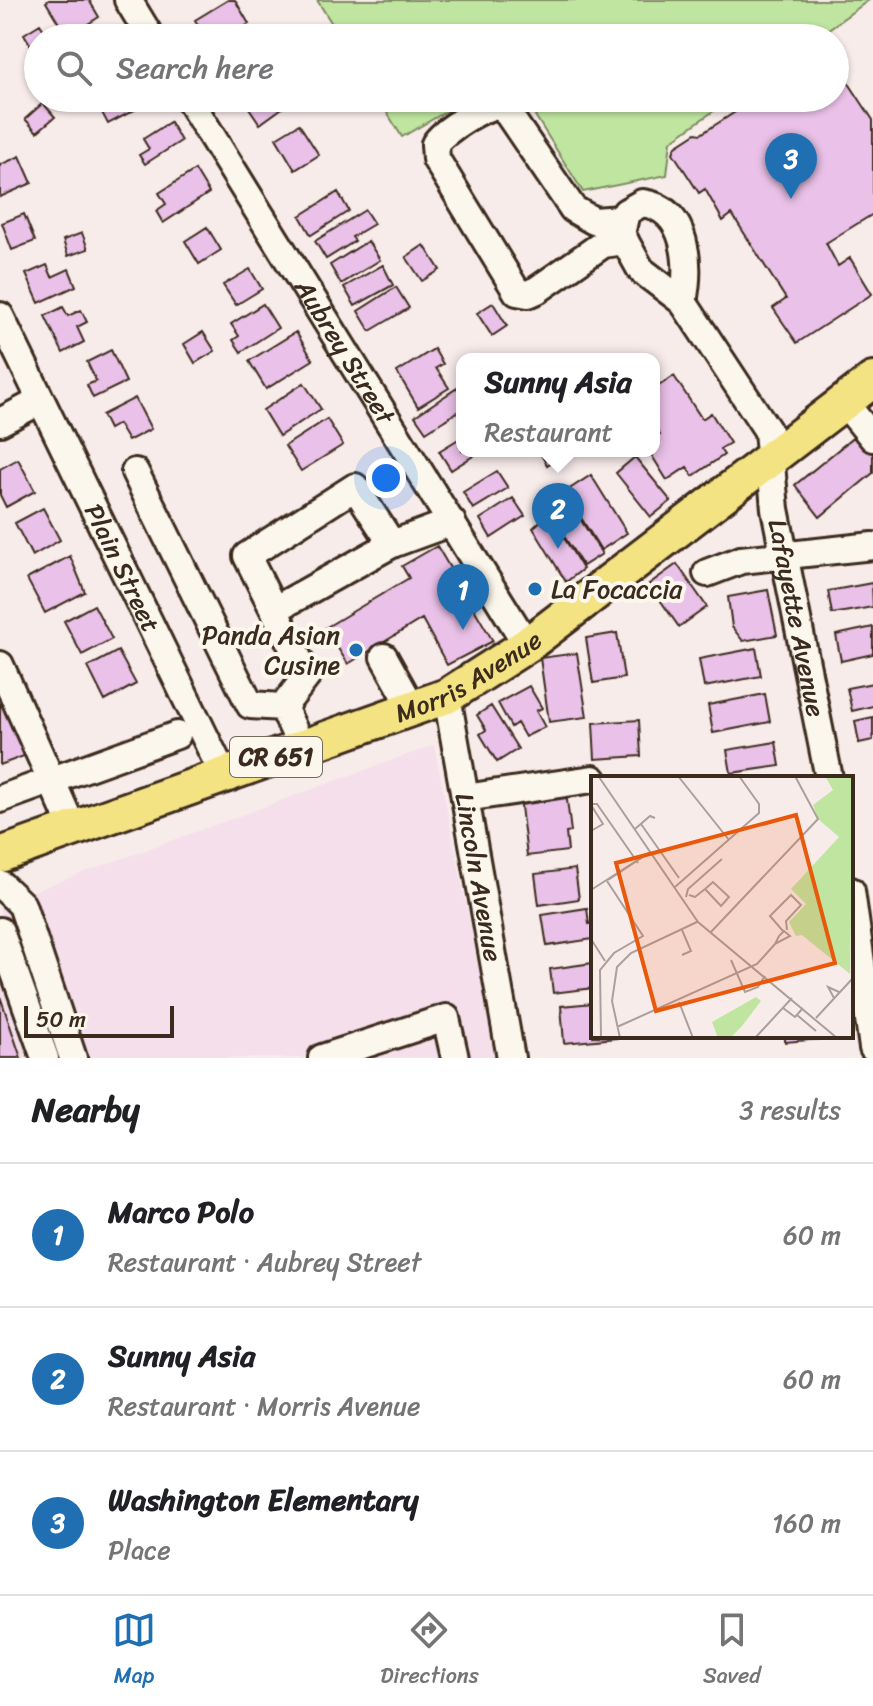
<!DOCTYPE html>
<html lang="en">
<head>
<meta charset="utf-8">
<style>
  :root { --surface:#fff; --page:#f2f2f2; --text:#202124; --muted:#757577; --line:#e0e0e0; --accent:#1f6fb2 }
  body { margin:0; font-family:Sriracha,sans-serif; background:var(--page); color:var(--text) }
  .scale { position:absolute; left:24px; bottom:20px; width:150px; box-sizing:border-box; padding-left:8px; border:4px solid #3b2a1e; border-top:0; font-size:22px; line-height:28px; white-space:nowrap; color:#3b2a1e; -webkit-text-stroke:6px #fbf7ec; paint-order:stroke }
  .you { position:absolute; left:386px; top:478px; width:28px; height:28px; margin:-20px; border:6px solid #fff; border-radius:50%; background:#1a73e8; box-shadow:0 0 0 12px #1a73e833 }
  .badge { display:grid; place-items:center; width:52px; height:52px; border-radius:50%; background:var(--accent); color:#fff; font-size:26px; font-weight:700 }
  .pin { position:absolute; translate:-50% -66px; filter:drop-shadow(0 2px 4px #0008) }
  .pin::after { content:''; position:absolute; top:42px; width:28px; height:24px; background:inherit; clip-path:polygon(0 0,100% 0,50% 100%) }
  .popup { position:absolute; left:456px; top:353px; width:204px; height:104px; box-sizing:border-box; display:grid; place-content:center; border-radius:16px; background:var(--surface); filter:drop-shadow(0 2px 6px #0005); font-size:26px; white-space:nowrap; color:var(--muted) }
  .popup b { font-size:30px; color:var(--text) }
  .popup::after { content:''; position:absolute; left:50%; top:100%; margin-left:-16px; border:16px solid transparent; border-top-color:var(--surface) }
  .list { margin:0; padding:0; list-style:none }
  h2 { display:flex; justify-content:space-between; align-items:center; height:104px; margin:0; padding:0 32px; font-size:34px }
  h2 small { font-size:26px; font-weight:400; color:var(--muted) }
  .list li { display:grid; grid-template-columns:52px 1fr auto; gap:24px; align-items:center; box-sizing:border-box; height:144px; padding:0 32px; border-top:2px solid var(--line) }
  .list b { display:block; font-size:30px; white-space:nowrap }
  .list p { margin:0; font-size:26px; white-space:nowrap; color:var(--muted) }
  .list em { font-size:26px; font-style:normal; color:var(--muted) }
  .icon { flex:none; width:44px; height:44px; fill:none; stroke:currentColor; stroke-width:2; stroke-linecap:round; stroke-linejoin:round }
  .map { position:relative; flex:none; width:873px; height:1058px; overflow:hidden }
  .search { position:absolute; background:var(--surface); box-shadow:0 2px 6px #0004; left:24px; right:24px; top:24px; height:88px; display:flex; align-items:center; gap:20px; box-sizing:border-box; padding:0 28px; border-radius:44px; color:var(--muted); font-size:30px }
  .sheet { height:536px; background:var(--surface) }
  nav { display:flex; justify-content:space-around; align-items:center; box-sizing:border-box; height:112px; border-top:2px solid var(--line); background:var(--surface); font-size:22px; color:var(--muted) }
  nav a { display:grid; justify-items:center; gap:4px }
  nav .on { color:var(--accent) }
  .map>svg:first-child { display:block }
</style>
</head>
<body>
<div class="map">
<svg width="873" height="1058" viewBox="0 0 873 1058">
  <rect width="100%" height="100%" fill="#f8eceb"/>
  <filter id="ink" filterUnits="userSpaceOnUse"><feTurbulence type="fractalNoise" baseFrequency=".0125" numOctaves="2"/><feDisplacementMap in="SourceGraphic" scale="16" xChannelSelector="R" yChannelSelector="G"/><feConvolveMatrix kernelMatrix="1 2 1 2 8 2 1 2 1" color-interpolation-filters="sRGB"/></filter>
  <g filter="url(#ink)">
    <path fill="#f4dfea" d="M434,745L497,1058H0V903Z"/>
    <path fill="#bfe5a0" stroke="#7d885f" stroke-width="2" d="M317,0H869L816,38H341Z
      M378,98H469L402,137Z
      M524,98H732L671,141L667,175L583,192Z"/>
    <path fill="#eac1e8" stroke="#3b2a1e" stroke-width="2" d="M49,0H89L99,17L67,37L46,2Z
      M228,0H235L249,24L225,38H206L195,20Z
      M40,24L49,38H38V57L24,34Z
      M835,62L873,120V214L826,243L838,266L850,258L872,294L797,343L773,308L786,299L732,214L723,221L705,189L699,193L673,153L676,146L696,133L701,134L757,98H835Z
      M110,98H150L152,101L108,124L98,105Z
      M296,98L260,124L243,99L245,98Z
      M43,103L55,117L37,132L25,119Z
      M170,122L181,141L145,164L139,155L149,149L143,139Z
      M299,124L319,155L295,170L276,138Z
      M20,156L32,183L0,197V165Z
      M195,170L209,193L163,223L156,211L166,204L159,193Z
      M338,192L349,211L311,235L300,216Z
      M365,210L374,224L352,237L355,241L326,259L315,241Z
      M24,214L35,241L12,250L2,223Z
      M207,227L221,250L199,264L185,241Z
      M82,233L88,249L68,256L63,240Z
      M368,241L380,260L341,284L330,265Z
      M424,245L440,270L422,281L406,257Z
      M47,265L52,277L69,269L76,286L39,303L26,274Z
      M383,265L393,285L355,306L344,287Z
      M250,269L262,289L236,305L223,285Z
      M396,287L409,308L370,331L358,311Z
      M493,303L507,326L492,336L477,313Z
      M263,304L278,328L241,352L233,340L239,336L231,324Z
      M63,307L68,316L81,310L87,322L77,327L84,342L63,353L45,316Z
      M203,332L215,351L195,363L184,344Z
      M296,332L313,360L266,389L249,361Z
      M434,349L443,364L436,368L449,388L418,407L397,372Z
      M111,350L126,382L93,398L87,385L96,381L87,362Z
      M674,376L702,419L711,413L730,443L720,449L724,455L693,476L687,467L667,480L649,451H654V439L660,435L654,426V389Z
      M304,383L321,409L279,436L263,410Z
      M460,386L462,409L426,432L415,416Z
      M135,398L151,429L128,441L118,424L109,429L102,415Z
      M327,419L343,445L301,471L285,446Z
      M861,431L873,446V473L820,517L795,485Z
      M462,437V451H481L451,470L439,451Z
      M539,451H569L547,465Z
      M635,457L671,501L651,517L616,473Z
      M18,459L35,491L6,507L0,495V469Z
      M497,471L508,488L473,509L463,492Z
      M591,475L627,533L601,550L565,492Z
      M513,498L525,516L491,538L480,519Z
      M43,508L60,540L32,556L15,523Z
      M549,513L583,569L566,582L533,528Z
      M579,517L602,554L583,566L560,530Z
      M437,546L493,641L447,665L422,619L348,664L325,628L409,578L402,566Z
      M70,556L85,592L45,613L27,579Z
      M677,564L707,607L679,627L649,584Z
      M872,583L873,607L832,614L828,591Z
      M768,590L777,635L743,641L732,627L728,597Z
      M94,605L112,639L82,655L64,621Z
      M873,627V654L841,661L836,635Z
      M617,633L624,678L593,683L586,638Z
      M756,648L761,676L704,687L699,659Z
      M118,651L136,684L105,701L88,667Z
      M577,653L587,717L549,722L540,658Z
      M873,683V706L852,711L847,688Z
      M0,686L24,756L0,765Z
      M529,686L542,708L536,711L545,727L525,737L517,723L511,727L498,703Z
      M765,694L770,722L713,733L708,705Z
      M491,706L518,749L497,762L480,734L486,730L477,715Z
      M873,717V740L859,743L855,721Z
      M639,720L641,756L595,759L593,723Z
      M776,742L780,766L731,773L727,750Z
      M566,792L571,832L566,833L568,851L527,856L520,798Z
      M575,869L579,899L539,905L535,874Z
      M587,908L589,924L593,923V939L547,946L542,915Z
      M593,963V988L553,993L550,969Z
      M0,997V996L21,1058H0Z
      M593,1003V1036L628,1037L564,1043L561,1006Z
      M785,1036H821V1039L785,1042Z"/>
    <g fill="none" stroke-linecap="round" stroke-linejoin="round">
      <defs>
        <g id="minor">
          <path d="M128,0L151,38"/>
          <path id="s1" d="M188,98L527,645"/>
          <path d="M642,203C689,208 690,267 683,302L641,270L621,234L626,212Z"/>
          <path d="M622,219L594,221L573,209L502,105C488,102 443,131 435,144L436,159L517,292L528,294L537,290L603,244L625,241"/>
          <path id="s2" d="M683,302L768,431L775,509L829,778"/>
          <path id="s3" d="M0,316L224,776"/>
          <path d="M843,401L873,438"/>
          <path d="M0,422L40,401"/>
          <path d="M135,472L250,705L283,707L302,748"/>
          <path d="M392,544L452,522"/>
          <path d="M707,573L741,560L873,546"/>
          <path d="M274,610L392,544L355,487L247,556L307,676L283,707"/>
          <path d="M384,657L413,709"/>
          <path d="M0,665L73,829"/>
          <path id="s4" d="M447,696L511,1058"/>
          <path d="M465,798L593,779"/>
          <path d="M0,799L177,735"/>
          <path d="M0,884L22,905L73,1058"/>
          <path d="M851,891L873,1048"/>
          <path d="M0,931L45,1058"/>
          <path d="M322,1058L446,1018L455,1058"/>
        </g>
        <g id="major">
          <path id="s5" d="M0,855L447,696L527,645L873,380"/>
        </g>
      </defs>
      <use href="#minor" stroke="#3b2a1e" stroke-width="32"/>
      <use href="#major" stroke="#3b2a1e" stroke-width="40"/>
      <use href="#minor" stroke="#fbf7ec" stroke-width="26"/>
      <use href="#major" stroke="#f4e382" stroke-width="34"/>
    </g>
  </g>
  <g fill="#1f6fb2" stroke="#fbf7ec" stroke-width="3">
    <circle cx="535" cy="589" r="8"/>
    <circle cx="356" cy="650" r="8"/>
  </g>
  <g text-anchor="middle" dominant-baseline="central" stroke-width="8" stroke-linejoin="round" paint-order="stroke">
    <rect fill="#fbf7ec" stroke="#75685c" stroke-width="2" x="230" y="737" width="92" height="40" rx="6"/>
    <g font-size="24" font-weight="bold" fill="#3b2a1e">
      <text x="276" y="757">CR 651</text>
    </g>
    <g font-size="26" fill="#3b2a1e" stroke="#fbf7ec">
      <text stroke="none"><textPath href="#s1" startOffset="298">Aubrey Street</textPath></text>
      <text stroke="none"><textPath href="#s3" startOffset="280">Plain Street</textPath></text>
      <text stroke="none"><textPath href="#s2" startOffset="344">Lafayette Avenue</textPath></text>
      <text stroke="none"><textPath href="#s5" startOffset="502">Morris Avenue</textPath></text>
      <text stroke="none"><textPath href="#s4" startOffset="184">Lincoln Avenue</textPath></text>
    </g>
    <g font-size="26" fill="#3b2a1e" stroke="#fbf7ec" text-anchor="start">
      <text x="551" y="589">La Focaccia</text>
      <text x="340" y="635" text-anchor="end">Panda Asian<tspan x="340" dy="30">Cusine</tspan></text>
    </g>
  </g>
  <g transform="translate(591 776)">
    <rect width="262" height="262" fill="#f8eceb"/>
    <path d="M234,0H262L259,198L211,159L205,160L198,146L215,128L200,113L248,61L227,43L222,29L242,14ZM165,221L170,225L151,250L139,262H127L121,246Z" fill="#bfe5a0"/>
    <path fill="none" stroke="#ac9e99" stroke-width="2" d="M87,0L138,64M8,1L107,146L246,262M0,28H6L47,87M0,29L12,48L0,55M50,48L88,102M44,53L59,40L64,42M17,104L55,79M84,111L168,37V28L148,0M0,114L59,76M98,119L104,121L114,113L122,106L138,121L130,130L114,113M95,121L97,113L131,83M192,155L179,140L200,119L210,129L195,145L196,154M193,155L199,160L184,168L188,160ZM119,157L227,43L204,0M0,163L14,185M91,179L100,175L91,154M140,184L154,216L167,211L174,200M243,222L237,211L248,216M88,226L102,262M192,232L204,241L212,232M206,239L225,255M225,242L262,202M26,251L166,188L184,168M10,262L9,194L23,177L52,160L16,105M29,262L21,225L26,191L40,177L106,146M164,262L201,222"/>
    <path fill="#e8590c" fill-opacity="0.15" stroke="#e8590c" stroke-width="4" d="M205,39L244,187L65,235L25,87Z"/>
    <rect width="262" height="262" fill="none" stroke="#3b2a1e" stroke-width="4"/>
  </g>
</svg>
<div class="scale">50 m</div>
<div class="you"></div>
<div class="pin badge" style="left:463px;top:630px">1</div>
<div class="pin badge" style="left:558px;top:549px">2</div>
<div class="popup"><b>Sunny Asia</b>Restaurant</div>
<div class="pin badge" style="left:791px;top:199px">3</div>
<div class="search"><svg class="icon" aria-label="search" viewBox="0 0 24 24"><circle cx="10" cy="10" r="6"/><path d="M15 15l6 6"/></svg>Search here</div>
</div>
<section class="sheet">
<h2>Nearby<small>3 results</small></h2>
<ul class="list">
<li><span class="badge">1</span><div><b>Marco Polo</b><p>Restaurant · Aubrey Street</p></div><em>60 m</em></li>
<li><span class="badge">2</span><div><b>Sunny Asia</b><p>Restaurant · Morris Avenue</p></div><em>60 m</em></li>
<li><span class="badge">3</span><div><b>Washington Elementary</b><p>Place</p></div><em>160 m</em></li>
</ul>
</section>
<nav>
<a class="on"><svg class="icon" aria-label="map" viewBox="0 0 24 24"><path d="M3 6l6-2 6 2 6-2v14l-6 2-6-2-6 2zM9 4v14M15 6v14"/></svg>Map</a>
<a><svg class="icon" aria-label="directions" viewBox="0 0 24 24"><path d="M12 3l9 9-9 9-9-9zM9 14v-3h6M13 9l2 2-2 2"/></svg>Directions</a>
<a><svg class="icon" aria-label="saved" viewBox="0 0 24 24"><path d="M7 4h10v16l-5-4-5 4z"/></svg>Saved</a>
</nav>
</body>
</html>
